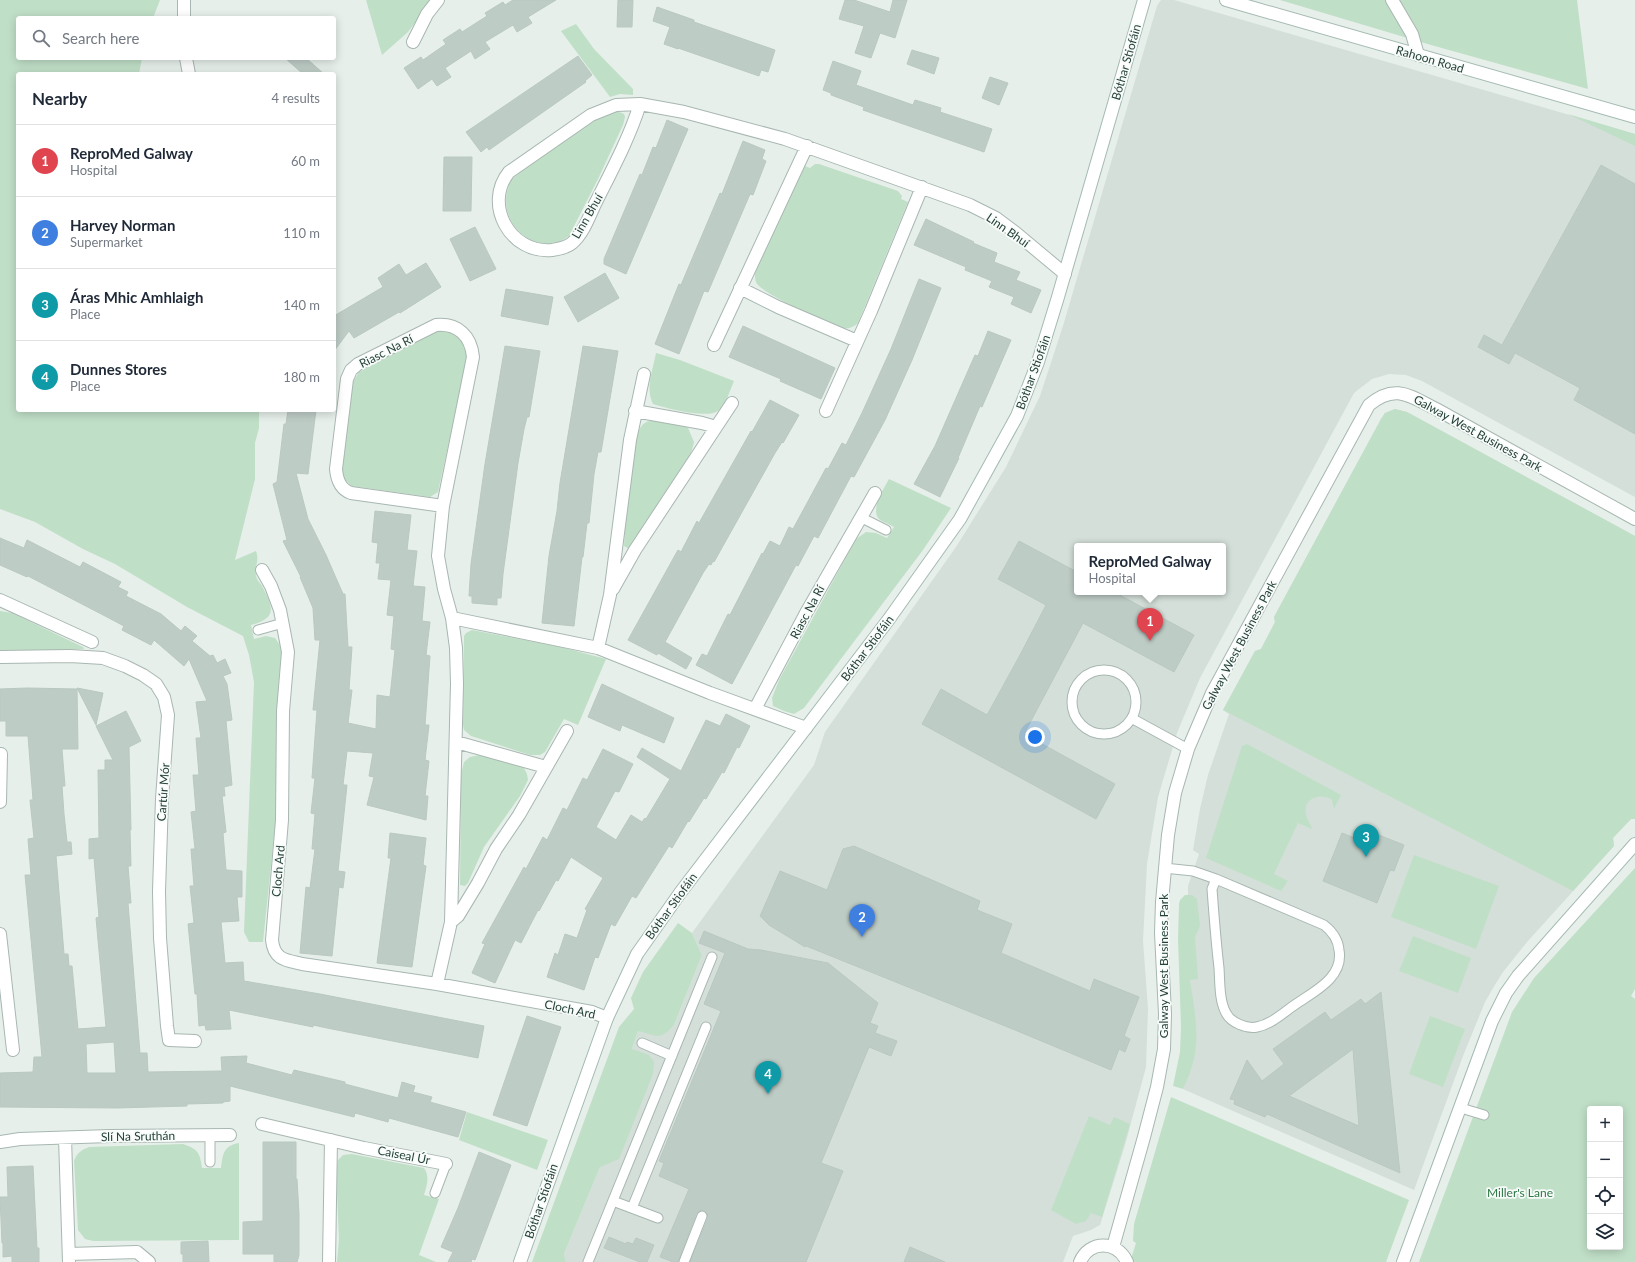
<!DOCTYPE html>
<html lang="en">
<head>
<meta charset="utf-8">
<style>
  :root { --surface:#fff; --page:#f6f6f7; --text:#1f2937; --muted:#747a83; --line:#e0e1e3; --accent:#b45309 }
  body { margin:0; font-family:Lato,sans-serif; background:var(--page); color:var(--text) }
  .controls { position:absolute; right:12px; bottom:12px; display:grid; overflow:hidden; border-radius:4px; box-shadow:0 2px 10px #0003 }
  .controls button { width:36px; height:36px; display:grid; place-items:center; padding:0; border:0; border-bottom:1px solid var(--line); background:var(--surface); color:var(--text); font:20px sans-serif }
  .you { position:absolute; left:1035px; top:737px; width:14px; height:14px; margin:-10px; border:3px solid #fff; border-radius:50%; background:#1a73e8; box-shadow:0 0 0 6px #1a73e833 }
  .badge { display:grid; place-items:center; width:26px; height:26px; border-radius:50%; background:var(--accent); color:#fff; font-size:13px; font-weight:700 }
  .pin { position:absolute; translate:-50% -33px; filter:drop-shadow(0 1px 2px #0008) }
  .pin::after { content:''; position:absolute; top:21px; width:14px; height:12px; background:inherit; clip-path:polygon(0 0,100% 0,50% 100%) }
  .popup { position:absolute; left:1074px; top:543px; width:152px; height:52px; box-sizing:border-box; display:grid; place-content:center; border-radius:4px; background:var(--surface); filter:drop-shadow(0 1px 3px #0005); font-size:13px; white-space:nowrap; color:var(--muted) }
  .popup b { font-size:15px; color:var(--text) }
  .popup::after { content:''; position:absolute; left:50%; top:100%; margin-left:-8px; border:8px solid transparent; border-top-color:var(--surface) }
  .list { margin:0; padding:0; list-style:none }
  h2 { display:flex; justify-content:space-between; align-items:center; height:52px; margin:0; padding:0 16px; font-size:17px }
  h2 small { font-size:13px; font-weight:400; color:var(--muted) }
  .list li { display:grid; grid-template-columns:26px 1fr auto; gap:12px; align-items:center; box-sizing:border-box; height:72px; padding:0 16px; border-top:1px solid var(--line) }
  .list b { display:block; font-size:15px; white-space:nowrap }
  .list p { margin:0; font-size:13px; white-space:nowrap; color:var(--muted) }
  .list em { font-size:13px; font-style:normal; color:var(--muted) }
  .icon { flex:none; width:22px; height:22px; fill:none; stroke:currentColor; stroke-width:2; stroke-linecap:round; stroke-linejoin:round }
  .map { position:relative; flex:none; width:1635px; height:1262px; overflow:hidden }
  .search { position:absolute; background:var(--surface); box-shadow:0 2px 10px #0003; left:16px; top:16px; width:320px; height:44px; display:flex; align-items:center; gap:10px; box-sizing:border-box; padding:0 14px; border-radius:4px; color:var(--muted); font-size:15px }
  .panel { position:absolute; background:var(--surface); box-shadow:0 2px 10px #0003; left:16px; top:72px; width:320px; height:340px; border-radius:4px }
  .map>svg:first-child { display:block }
</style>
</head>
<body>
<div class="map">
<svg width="1635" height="1262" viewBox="0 0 1635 1262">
  <rect width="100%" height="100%" fill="#e6efea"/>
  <path fill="#d4dfd9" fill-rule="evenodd" d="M1161,0H1174L1635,134V497L1422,381L1406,375L1389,374L1372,379L1354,393L1200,678L1177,733L1158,797L1147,864L1143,941L1148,1009L1146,1067L1125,1145L1100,1225L1091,1230L1073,1236L1063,1262H566L564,1254L600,1167L632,1049L638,1031L674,1025L702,955L692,933L814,765L825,732L956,547L1006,467L1040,396L1063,326L1157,6ZM1077,546H1223V592H1077Z
    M1395,409L1407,412L1635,536V819H1631L1613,838L1614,846L1527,942L1503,972L1493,988L1485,1002L1463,1056L1414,1190L1183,1089L1188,1063V886L1199,854L1193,850L1200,809L1208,775L1229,714L1223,710L1255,651L1261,649L1275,622L1274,617L1381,419L1385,413Z"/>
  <path fill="#c0dfc7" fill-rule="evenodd" d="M0,0H160L153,18H18V58H142L139,74H18V410H259V428L255,443V479L235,560L256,551C260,561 254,566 256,575C256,579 260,583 262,586C273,607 278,618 251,625L254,639L266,636L275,638L280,645L282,653L279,677L277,716V808L263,942H249L244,932L254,682L249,655L243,636L187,607L115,564L83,549L35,522L0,509Z
    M366,0H432L408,32L382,55Z
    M1280,0H1577L1588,89L1431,45Z
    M576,24L594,49L633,89V95L620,94L610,97L561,31Z
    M617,111L624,114L625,117L623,125L598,179L569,236C534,261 493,219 510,183C516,171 579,131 594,121L607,114Z
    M1568,114L1635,134V146Z
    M815,164H819L898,191L902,196L901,199L908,202L858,323C854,327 849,329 844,328C830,326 767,295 758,285C755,282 755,277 755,273L805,166L810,168Z
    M439,331C458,332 464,341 467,359L438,492L430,497L352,486L345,480L342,471L353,382L359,372L399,350Z
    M656,353L680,360L734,381C730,390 726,405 718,411C707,419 665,408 653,404C645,389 653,369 656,353Z
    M1395,409L1407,412L1635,536V819H1631L1613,838L1614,846L1573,891L1223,710L1255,651L1261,649L1275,622L1274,617L1381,419L1385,413Z
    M659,420L682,424L688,428L694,442L692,450L687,462L644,524L632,547L629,549L624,546L625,528L636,436C643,422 644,421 659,420Z
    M889,479L951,508L923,550L804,708L794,714L784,711L773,706L772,698L779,680L856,539L866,532L876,533L887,538L894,527C890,524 882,522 879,519C870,508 884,489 889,479Z
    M0,611L12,613L83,647L84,649L0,652Z
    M472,630L561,647L606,659L578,725L564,719L545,752L540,755H530L471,736L464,730L463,725L464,636L466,633Z
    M1247,744L1341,795L1334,809L1332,800C1322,792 1302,798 1306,814C1307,820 1311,824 1312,829L1298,823L1274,874L1288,881L1281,891L1206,858L1241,749L1242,746Z
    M480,755L493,757L523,766L527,774L528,780L520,796L484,847L468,883L465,886L460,885L461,774L464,762L470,757Z
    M1414,855L1499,886L1476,949L1391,917Z
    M1635,868V989L1631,996L1635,999V1262H1419L1512,1012L1534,978ZM1590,1109H1620V1247H1590Z
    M1185,895H1192L1197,899L1200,926L1195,937L1198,979L1190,980C1194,1007 1201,1039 1192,1066C1190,1074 1186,1082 1183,1089L1173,1086L1180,1052L1181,1027L1178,939L1179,904L1180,900Z
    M678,923L692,933L702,955L674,1025C659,1042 657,1035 638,1031L632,1049L649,1055L654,1062L653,1074L619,1159L600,1167L564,1254L566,1262H532L619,1027L634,1009L631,998L643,972Z
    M1413,936L1471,958L1458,993L1399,971Z
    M1430,1016L1465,1029L1443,1087L1409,1074Z
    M1171,1097L1409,1200L1386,1262H1130L1136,1243L1133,1241L1134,1224Z
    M467,1112L548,1140L537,1170L459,1140Z
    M1089,1116L1110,1125L1114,1117L1130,1124L1102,1217L1091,1213L1086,1221L1076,1224L1051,1210Z
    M239,1143V1240L93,1241L85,1239L78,1230L74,1161C77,1153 81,1150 89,1147L183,1144C198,1149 200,1153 202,1168H221C223,1154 223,1146 239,1143Z
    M352,1154L424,1168C430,1177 427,1185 424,1195L439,1199L419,1255L436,1262H337L339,1239L336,1170L338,1160L343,1155Z"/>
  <path fill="#beccc6" stroke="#b9c8c1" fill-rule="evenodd" d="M513,0H556L528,17L532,23L517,32L513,25L485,42L490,49L475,59L471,51L445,68L451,77L437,86L432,79L418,89L404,68L421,57L423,60L446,44L443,40L460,29L462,32L487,16L485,13L503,2L505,5Z
    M618,0H633L632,27H617Z
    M845,0H854L890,12L893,0H907L895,38L880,33L871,58L855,53L864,26L839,19Z
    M657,7L694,20V22L775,50L768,72L761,70L759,76L678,48V49L664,44L670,27L653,21Z
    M912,50L939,58L934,74L907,64Z
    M578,56L592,75L585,81L586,82L489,150L487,147L481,152L466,132Z
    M285,58H306L324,74H303Z
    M833,61L861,71L856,85L913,105L915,100L941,108L940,112L992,129L984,152L863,110L864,107L831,95V93L823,90Z
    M990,77L1008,83L999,105L982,98Z
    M667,120L688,129L626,274L604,264V259L640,174L642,175L653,147L656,148Z
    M743,141L765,150L762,159L766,161L753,195L750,194L708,292L704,291L679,354L655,344L679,284L681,285L720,193L722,194Z
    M444,157H472L471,211H443Z
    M1601,165L1635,184V434L1574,400L1580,388L1515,353L1509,364L1478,347L1484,335L1502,345Z
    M926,219L974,242L973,243L997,253L994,262L1020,272L1016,280L1041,290L1031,313L1011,304L1014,297L989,287L992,281L965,270L966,267L914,245Z
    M475,227L496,269L470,281L450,239Z
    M426,263L441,287L400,313L399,312L354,338L349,331L334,351V316L383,287L378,278L399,264L406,275Z
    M605,273L619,298L578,322L564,297Z
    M919,279L941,288L912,360L885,420L854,477L851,476L818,538L814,536L798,566L796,565L732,684L696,665L702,654L707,656L728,614L730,615L762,553L763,554L770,541L780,546L789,527L793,529L826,468L828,469L842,443L846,445L862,413L891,349Z
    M506,289L553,297L548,325L501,316Z
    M743,326L835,368L821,399L780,381L781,379L729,357Z
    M988,331L1011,340L982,407L980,406L958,458H959L940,497L914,484L935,446L975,355L978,356Z
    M505,346L540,351L529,417H527L524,429L518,463L503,574L501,598H497V605L472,603V596H469L471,564L485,464Z
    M583,346L618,351L601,452H598L594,474L589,523H587L583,557H582L574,626L542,623L549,556L557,511L560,483Z
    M770,400L799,415L783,443L782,442L775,453L714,562L713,561L711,565L709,564L703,573L665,642L692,658L686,669L658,653L657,655L628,640L678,550L681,552L697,521L699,523L751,431L752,432Z
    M288,410H316L308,474L296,473L308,519L326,555L343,594H345L348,647H352L349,690H352L348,723L376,729L377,695L390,697L395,650L391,649L394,616L387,615L391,580L378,579L380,563H376L378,543L372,542L375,511L411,515L407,550L417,551L413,586L425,587L422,621L430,622L426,655L430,656L425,725H429L425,760L429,761L425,796H428L426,820L367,805L374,777L369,776L373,753L347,751L343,785H347L338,871L345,872L343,888L339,887L332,956L300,953L306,887L310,888L315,849H312L315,814L311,813L315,778H312L317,710H313L320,640H315L313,608L300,577H301L283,541L287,540L273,484L277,482L284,424H286Z
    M0,538L24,548L27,540L80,567L83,562L121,582L118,587L128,592L126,596L161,614L181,631L185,626L197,636L192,641L210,656L213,655L217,663L225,659L231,673L223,676L227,684L232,720L226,721L232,785L224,787L225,796H222L226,832L223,833L226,870L242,871V897H237L239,921L221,922L225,963L243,962L244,981L320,994L484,1026L478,1058L327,1028L313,1025V1027L229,1010L231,1029L206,1030L205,1025L199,1026L197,994H195L188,924L194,923L190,886H194L191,849H195L191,812L196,811L193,775H199L196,738H201L196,702L207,701L189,659L184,666L154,640L151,645L122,630L124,626L107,617L28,576L27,577L0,565Z
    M1019,541L1077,572V592H1114L1194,635L1174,672L1083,623L1024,734L1115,784L1096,819L922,724L941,689L987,715L1020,655L1046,605L998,579Z
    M602,684L674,718L664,743L622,725L620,731L588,717Z
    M27,688L77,689L78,749H62L65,786H62L64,814L67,842H71L72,854L56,856L64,954H68L69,966H72L78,1029L106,1027L96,918L99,917L94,858L89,859V839L99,838L98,770H105V760H113L96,726L126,711L141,741L129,747L131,830H130L131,866H128L131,903H128L140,1053H147L148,1072L222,1071L221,1057L247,1056L246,1063L292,1075L294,1070L345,1082V1084L398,1098L402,1082L415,1086L413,1092L432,1097L430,1102L466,1112L458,1137L389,1118L388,1122L355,1113L354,1117L230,1086V1101L223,1102V1103L187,1104V1106L117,1108L0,1107V1073L33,1072L34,1057H42L25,875H31L28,839L34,838L30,800H33L28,736H6V721H0V689ZM114,1042L116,1073H87L86,1044Z
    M77,688L103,693L96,725Z
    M726,714L750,726L739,748L737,747L724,773L722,772L706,799L704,798L689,822L688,821L672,848L669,846L636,898L632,896L615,926L611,924L598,958L595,957L584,990L547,977L555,953L558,955L565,934L577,938L587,910L585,909L603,878L571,857L558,881L556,880L539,911L538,910L521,943L515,940L495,983L472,973L485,944L482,943L524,867L526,869L543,837L547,840L563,808L567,810L583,778L587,780L603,749L633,764L619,792L615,791L596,827L616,840L631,815L642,822L645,818L646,819L670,779L637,757L642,748L681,771L706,720L720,726Z
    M1371,832L1404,845L1394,871L1390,870L1377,903L1323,881L1342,833L1367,843Z
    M390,833L426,838L423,865L426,866L412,967L377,963L391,858H388Z
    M854,846L980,901L977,910L1012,924L1001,953L1090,991L1094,979L1139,997L1124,1036L1130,1039L1125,1052L1119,1049L1111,1070L1015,1030L806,946L805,947L769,925L760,916L780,871L827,890L843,849Z
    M704,931L748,949L761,950L828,963L878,1003L870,1023L878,1026L875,1033L897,1041L891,1056L869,1047L821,1163L843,1171L806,1262H690L708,1218L707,1213L701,1210L696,1214L678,1262H673L660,1257L689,1189L659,1176L664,1163L659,1161L721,1011L704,1004L725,953L699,943Z
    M1381,992L1400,1173L1267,1114L1265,1117L1234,1104L1235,1100L1230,1099L1247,1060L1262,1081L1284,1064L1273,1049L1325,1012L1331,1020L1361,999L1365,1004ZM1353,1049L1359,1126L1289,1096Z
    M527,1016L561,1027L527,1126L493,1115Z
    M263,1142H296V1179H297L299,1214V1255L297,1262H274V1254H243V1222L263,1221Z
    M479,1152L511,1165L475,1260L472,1259L471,1262H448L453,1252L441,1247L458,1208Z
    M33,1166L37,1248H39V1262H12V1256L3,1257V1243H2L0,1197H8L7,1167Z
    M609,1237L626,1244L627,1242L633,1244L636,1238L654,1245L647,1262H640L604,1248Z
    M208,1241L209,1262H183V1254H181V1242Z
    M910,1247L945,1262H904Z"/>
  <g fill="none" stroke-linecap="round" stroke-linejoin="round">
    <defs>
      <path id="lane" d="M862,518L886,530
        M258,630L283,623
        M1072 702a32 32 0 1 1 64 0a32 32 0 1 1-64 0Z
        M1133,719L1188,749
        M1164,868L1193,871L1216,879L1324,925C1333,932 1338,939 1339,950C1344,977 1315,991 1296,1004C1284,1012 1272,1024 1257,1027C1247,1029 1231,1023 1226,1013C1219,1000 1220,982 1219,968C1216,942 1214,916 1212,889L1216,879
        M642,1043L672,1056
        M1461,1108L1484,1115
        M210,1135V1162
        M435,1193L446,1164
        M613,1201L658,1218
        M632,1208L706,1027
        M588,1262L712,957
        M684,1262L702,1216"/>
      <path id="street" d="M1392,0L1412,34L1418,55
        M184,18V0
        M413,42L427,14L438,0
        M186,58L189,74
        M640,104C629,139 611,172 595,204C589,217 583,234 572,243C566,248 558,249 552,250C510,254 483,204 509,172L591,115L616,105L640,104L684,112L785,139L970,205L996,218L1016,233L1065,274
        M740,288L778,307L857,341
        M714,345L807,146
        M635,411L702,423L716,427
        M826,411L871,311L922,187
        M262,570L271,586L280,610L288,652L283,711L282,820L272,940C274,960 286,960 302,964L437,984L592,1012L607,1018
        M613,589L635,550L732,403
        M0,600L92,642
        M452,618L598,648L710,693L806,728
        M598,648L610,595L630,440L644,374
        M0,657L70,656L103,658L125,666L143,675L156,684L164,697L168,715L162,799L159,891L160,938L167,1026L169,1040L195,1041
        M755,709L806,613L875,493
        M456,742L546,767
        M0,802L1,754
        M451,922L458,916L478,883L496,849L519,815L567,731
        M0,934L13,1050
        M437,984L451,922L457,684L456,648L452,618L444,589L438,556L443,506L473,357C471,336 458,323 436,325L358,364L351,370L347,379L336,469C337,480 340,489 351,493L443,506
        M262,1124L364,1148L446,1164
        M65,1138L69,1262
        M0,1142L20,1139L110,1136L230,1135
        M1113,1247L1144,1137L1157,1087L1164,1049L1165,1014L1161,933L1162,902L1168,835L1175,793L1188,749L1212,693L1369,405C1395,383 1410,396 1436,409L1635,519
        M69,1254L137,1252L149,1262
        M329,1262L331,1140
        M1080,1262C1089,1240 1117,1240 1127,1262"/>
      <path id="secondary" d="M1226,0L1635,117
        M520,1262L607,1018L637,954L680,893L889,619L960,519L1017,416L1038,362L1058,297L1144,0
        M1403,1262L1492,1021L1506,993L1518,976L1635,844"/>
    </defs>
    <use href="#lane" stroke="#a8b7b1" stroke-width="11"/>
    <use href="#street" stroke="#a8b7b1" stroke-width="14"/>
    <use href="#secondary" stroke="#a5bab2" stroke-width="14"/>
    <use href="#lane" stroke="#fff" stroke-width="9"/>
    <use href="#street" stroke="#fff" stroke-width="12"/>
    <use href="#secondary" stroke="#fff" stroke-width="12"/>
  </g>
  <g text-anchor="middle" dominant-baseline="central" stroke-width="3.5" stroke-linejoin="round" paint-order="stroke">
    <g font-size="12" fill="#254138" stroke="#f7fbf9">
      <text transform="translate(1430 59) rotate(16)">Rahoon Road</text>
      <text transform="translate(1126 62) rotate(-74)">Bóthar Stiofáin</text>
      <text transform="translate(587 216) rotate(-60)">Linn Bhuí</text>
      <text transform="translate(1008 230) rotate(35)">Linn Bhuí</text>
      <text transform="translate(386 351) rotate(-27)">Riasc Na Rí</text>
      <text transform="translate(1033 372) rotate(-70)">Bóthar Stiofáin</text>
      <text transform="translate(1478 433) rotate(29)">Galway West Business Park</text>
      <text transform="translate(807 612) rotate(-62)">Riasc Na Rí</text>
      <text transform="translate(1239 645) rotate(-62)">Galway West Business Park</text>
      <text transform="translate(867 648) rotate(-53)">Bóthar Stiofáin</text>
      <text transform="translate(163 792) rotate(-86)">Cartúr Mór</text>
      <text transform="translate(278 871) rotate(-85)">Cloch Ard</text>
      <text transform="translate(671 906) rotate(-54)">Bóthar Stiofáin</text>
      <text transform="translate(1163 966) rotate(-90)">Galway West Business Park</text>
      <text transform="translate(570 1009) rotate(12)">Cloch Ard</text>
      <text transform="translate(138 1136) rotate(-1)">Slí Na Sruthán</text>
      <text transform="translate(404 1155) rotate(11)">Caiseal Úr</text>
      <text transform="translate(541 1201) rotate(-71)">Bóthar Stiofáin</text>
    </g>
    <g font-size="12" fill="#307748" stroke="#f7fbf9">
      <text x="1520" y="1192">Miller's Lane</text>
    </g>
  </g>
</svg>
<div class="controls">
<button>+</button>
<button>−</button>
<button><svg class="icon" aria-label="locate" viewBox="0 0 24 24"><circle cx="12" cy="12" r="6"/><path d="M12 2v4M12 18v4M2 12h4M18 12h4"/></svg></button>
<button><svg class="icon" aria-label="layers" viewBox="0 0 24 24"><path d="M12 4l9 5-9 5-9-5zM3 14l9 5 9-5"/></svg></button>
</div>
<div class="you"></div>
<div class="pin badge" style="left:1150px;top:641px;background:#e0444e">1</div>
<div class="popup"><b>ReproMed Galway</b>Hospital</div>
<div class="pin badge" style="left:862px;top:937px;background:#3f7fe0">2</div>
<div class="pin badge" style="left:1366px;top:857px;background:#0f9aa8">3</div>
<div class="pin badge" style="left:768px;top:1094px;background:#0f9aa8">4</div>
<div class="search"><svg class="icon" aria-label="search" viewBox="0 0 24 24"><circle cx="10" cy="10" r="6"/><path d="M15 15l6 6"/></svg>Search here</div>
<section class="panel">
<h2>Nearby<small>4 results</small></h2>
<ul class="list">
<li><span class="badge" style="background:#e0444e">1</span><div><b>ReproMed Galway</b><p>Hospital</p></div><em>60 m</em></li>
<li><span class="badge" style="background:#3f7fe0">2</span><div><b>Harvey Norman</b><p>Supermarket</p></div><em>110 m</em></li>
<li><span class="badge" style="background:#0f9aa8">3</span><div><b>Áras Mhic Amhlaigh</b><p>Place</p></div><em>140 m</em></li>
<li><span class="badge" style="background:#0f9aa8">4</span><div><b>Dunnes Stores</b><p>Place</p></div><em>180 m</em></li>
</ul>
</section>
</div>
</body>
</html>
